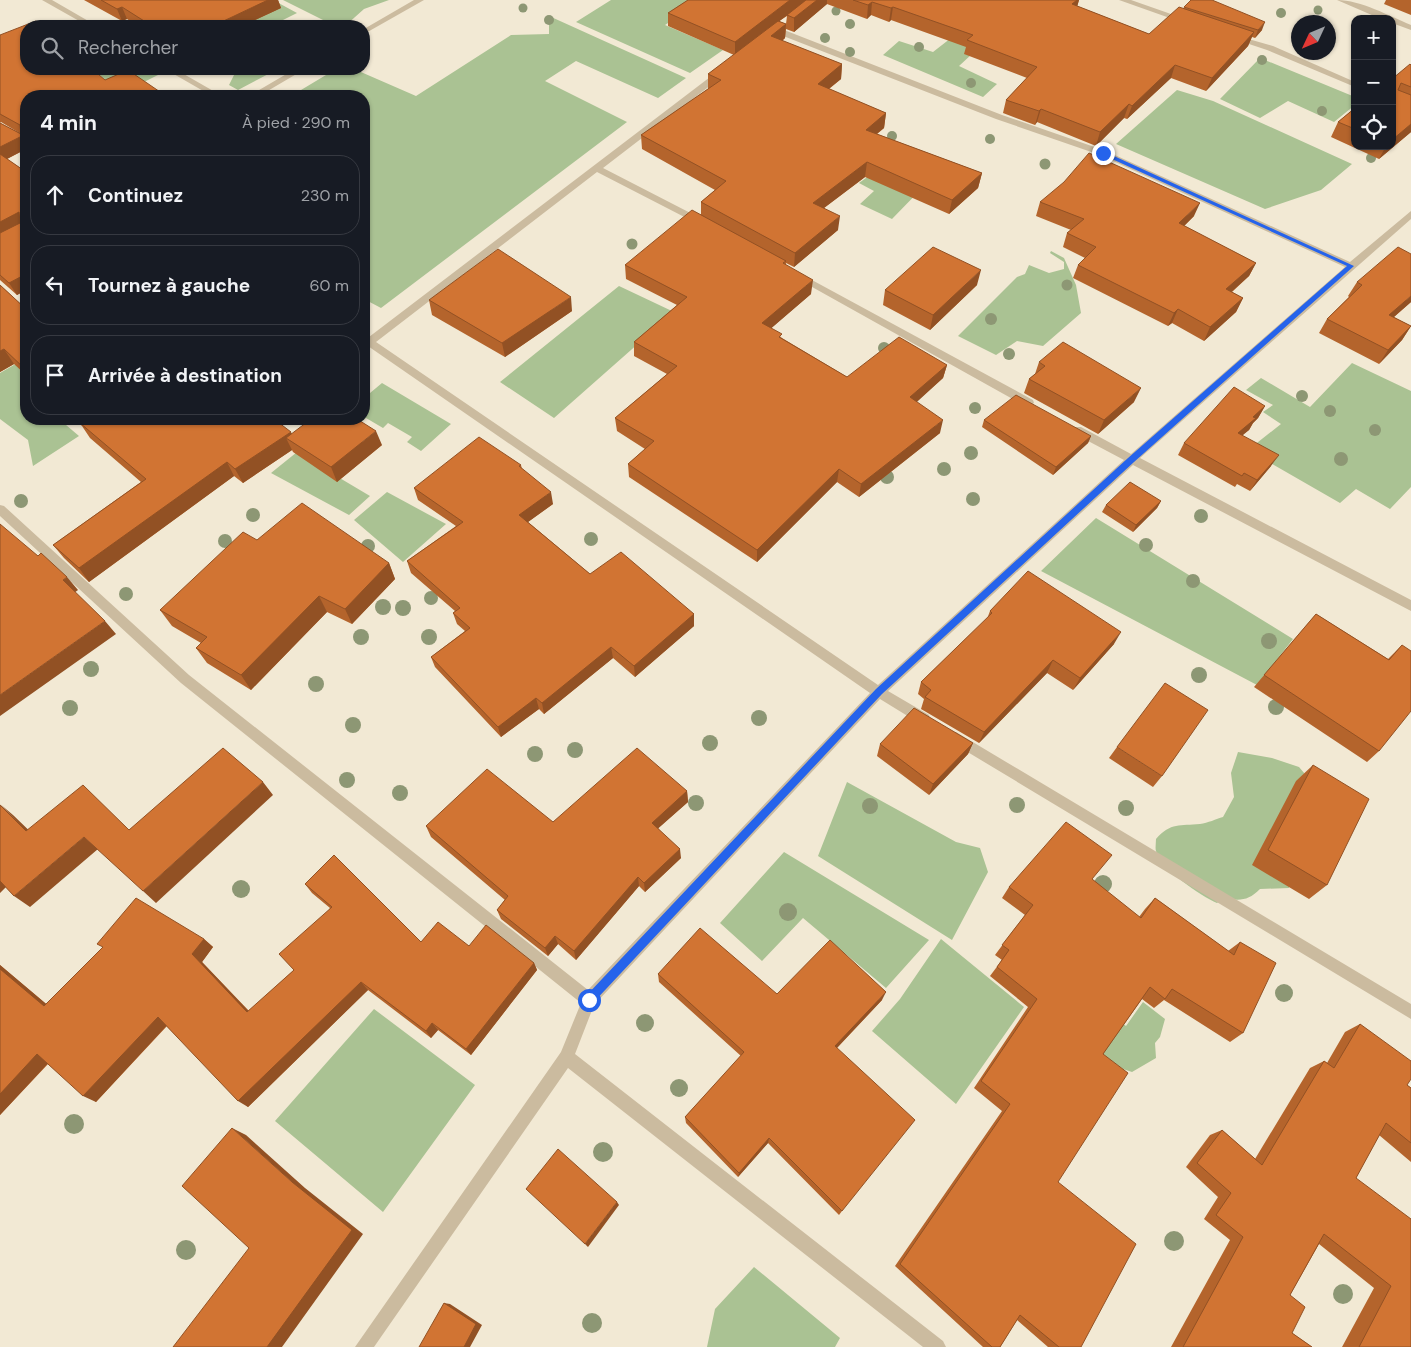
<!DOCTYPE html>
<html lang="fr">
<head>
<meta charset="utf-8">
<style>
  :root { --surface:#171b24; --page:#20242c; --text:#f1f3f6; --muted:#9ea1a6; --line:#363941 }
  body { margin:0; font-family:"DM Sans",sans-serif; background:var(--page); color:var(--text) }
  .controls { position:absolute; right:15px; top:15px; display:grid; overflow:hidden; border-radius:10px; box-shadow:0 1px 4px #0004 }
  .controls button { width:45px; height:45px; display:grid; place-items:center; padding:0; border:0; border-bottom:1px solid var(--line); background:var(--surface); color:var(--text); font:25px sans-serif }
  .compass { position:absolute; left:1291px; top:15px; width:45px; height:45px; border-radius:50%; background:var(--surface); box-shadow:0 1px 4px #0004; rotate:226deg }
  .stop { position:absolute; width:15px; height:15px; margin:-11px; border:4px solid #2563eb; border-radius:50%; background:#fff }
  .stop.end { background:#2563eb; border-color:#fff; box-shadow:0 1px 5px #0008 }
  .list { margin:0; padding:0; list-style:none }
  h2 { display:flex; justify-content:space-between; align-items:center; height:65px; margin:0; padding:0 20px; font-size:21px }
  h2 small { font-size:16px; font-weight:400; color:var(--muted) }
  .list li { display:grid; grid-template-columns:32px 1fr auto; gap:15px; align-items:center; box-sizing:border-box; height:80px; margin:0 10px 10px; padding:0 10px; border:1px solid var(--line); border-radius:20px }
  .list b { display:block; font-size:19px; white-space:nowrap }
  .list em { font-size:16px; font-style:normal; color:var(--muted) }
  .icon { flex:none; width:28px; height:28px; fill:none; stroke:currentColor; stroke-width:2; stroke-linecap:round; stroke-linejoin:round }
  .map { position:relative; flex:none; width:1411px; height:1347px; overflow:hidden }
  .search { position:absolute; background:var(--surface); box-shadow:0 1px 4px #0004; left:20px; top:20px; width:350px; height:55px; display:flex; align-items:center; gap:12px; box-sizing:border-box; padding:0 18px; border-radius:20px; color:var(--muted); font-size:19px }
  .panel { position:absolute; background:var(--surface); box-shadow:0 1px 4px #0004; left:20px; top:90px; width:350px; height:335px; border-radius:20px }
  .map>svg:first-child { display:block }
</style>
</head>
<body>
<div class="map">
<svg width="1411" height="1347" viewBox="0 0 1411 1347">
  <rect width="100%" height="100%" fill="#f2e9d4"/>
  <path fill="#aac293" d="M273,0L297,13L271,26H226Z
    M283,0H389L364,9L345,26H335Z
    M611,0H703L665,25L723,50L690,73L576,22Z
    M549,16L686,78L658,98L576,61L545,81L627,122L381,308L364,299V96H291L336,69H354L416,96L511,35L549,34Z
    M951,38L985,42L959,66L997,84L983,97L883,55L899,41L933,52Z
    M1260,58L1355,97V105L1334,122L1288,101L1260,118L1220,99Z
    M92,69H147L158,75L116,96L108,82Z
    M246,69H278L238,90L229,85L235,73Z
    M1177,90L1213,101L1352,164L1321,190L1265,209L1116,144Z
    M884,165L927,183L892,219L860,204L874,191L859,183Z
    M1051,251L1064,258L1076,285L1081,313L1043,346L1017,341L996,355L958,336L1017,277L1025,274L1029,265L1049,273L1064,269V262L1050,253Z
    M619,286L674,312L554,418L500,382Z
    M26,358V419H59L79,436L33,466L28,440L0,419V373Z
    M1352,363L1411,391V487L1390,509L1356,489L1340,503L1248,450L1281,424L1263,412L1273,405L1246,390L1261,378L1310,407Z
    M382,383L451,424L421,451L407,442L412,437L388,423L383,428L366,418L327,450L338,477L370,496L349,515L271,473L338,419H364V398Z
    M387,492L446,524L403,562L354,520Z
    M1096,518L1293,639L1257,685L1041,571Z
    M1238,752L1272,758L1299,767L1310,780L1289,888L1260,889C1248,901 1240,901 1223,898L1217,903C1201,896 1161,869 1156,851C1155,848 1156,843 1156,839C1171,822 1180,826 1200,824C1208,823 1216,819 1223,817L1234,797L1231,773Z
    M847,782L956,842L980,848L988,872L952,940L818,856Z
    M784,852L929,940L886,988L803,918L762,961L720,923Z
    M941,939L1024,1007L956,1104L872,1031L900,999Z
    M1143,1002L1165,1019L1160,1037L1155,1043L1156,1058L1132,1072L1123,1069L1080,1038L1100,1006L1126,1026Z
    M374,1009L475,1085L383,1212L275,1121Z
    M754,1267L840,1338L835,1347H707L715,1309Z"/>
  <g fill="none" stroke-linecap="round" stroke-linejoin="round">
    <path fill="#cbbb9f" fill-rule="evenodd" d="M42,0H52L97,26H88Z
      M414,0H424L364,34V29Z
      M1119,0H1131L1188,20L1181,22Z
      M1337,0C1361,0 1389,16 1411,25V30L1392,23V19H1381Z
      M773,28H779L1002,115L1106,151L1350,262L1411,211V219L1140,458L1411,600V611L1133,465L888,691L929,715L930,719L929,723L924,725L919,723L880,699L594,1005L575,1054L943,1341L946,1347H923L568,1068L374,1347H355L561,1052L581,1003L181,683L0,516V505L4,506L189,675L588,990L870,693L365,344L364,335L369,337L718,71H724V75L603,168L704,220V224H698L597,172L376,342L878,685L1124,460L1073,433L1072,430L1073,427H1081L1131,454L1345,267L1100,155L996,119L773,32Z
      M1231,34L1273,46L1355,82V87L1267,50L1231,38Z
      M165,69H175L222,96H212Z
      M295,69H305L259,96H249Z
      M799,273L1033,400L1034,403L1029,407L1025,406L796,278V274Z
      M956,732L1411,1004V1019L951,742L950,738L951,734Z"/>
  </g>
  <g fill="#8d9774">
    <circle cx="523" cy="8" r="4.5"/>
    <circle cx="1318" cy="10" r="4.5"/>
    <circle cx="836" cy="11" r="4.5"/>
    <circle cx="1281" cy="13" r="5"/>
    <circle cx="549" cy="20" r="5"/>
    <circle cx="850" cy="24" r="5"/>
    <circle cx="825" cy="38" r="5"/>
    <circle cx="919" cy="47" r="5"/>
    <circle cx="850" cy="52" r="5"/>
    <circle cx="1262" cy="60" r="5"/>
    <circle cx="971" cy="83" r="5"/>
    <circle cx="1322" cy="111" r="5"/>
    <circle cx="892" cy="136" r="5"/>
    <circle cx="990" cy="139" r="5"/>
    <circle cx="1371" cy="158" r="5"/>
    <circle cx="1045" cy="164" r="5.5"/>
    <circle cx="632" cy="244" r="5.5"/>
    <circle cx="1067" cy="285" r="5.5"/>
    <circle cx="991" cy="319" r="6"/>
    <circle cx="884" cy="348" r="6"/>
    <circle cx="1009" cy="354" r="6"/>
    <circle cx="1302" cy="396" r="6"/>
    <circle cx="975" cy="408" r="6"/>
    <circle cx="1330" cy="411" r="6"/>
    <circle cx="1375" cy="430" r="6"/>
    <circle cx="971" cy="453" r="7"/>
    <circle cx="1341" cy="459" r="7"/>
    <circle cx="944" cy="469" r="7"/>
    <circle cx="887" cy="477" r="7"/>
    <circle cx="973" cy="499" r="7"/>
    <circle cx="21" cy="501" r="7"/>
    <circle cx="253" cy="515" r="7"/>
    <circle cx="1201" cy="516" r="7"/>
    <circle cx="591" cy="539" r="7"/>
    <circle cx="225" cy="541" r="7"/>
    <circle cx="1146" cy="545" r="7"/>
    <circle cx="368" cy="546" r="7"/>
    <circle cx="1193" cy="581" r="7"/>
    <circle cx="126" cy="594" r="7"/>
    <circle cx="431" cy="598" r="7"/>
    <circle cx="383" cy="607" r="8"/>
    <circle cx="403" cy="608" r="8"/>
    <circle cx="361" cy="637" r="8"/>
    <circle cx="429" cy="637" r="8"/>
    <circle cx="1269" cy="641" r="8"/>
    <circle cx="91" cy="669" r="8"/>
    <circle cx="1199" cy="675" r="8"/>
    <circle cx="316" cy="684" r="8"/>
    <circle cx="1276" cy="707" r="8"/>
    <circle cx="70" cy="708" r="8"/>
    <circle cx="759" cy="718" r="8"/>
    <circle cx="353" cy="725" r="8"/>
    <circle cx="710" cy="743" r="8"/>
    <circle cx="575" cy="750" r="8"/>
    <circle cx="535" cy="754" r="8"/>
    <circle cx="347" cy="780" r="8"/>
    <circle cx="400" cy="793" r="8"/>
    <circle cx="696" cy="803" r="8"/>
    <circle cx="1017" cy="805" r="8"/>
    <circle cx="870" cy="806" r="8"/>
    <circle cx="1126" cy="808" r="8"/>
    <circle cx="1103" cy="884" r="9"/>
    <circle cx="241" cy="889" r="9"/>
    <circle cx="788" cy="912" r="9"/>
    <circle cx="1284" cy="993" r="9"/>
    <circle cx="645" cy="1023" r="9"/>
    <circle cx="679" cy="1088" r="9"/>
    <circle cx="74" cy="1124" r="10"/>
    <circle cx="603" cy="1152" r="10"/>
    <circle cx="1174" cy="1241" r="10"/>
    <circle cx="186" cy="1250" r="10"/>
    <circle cx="1343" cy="1294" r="10"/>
    <circle cx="592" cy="1323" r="10"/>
  </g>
  <path fill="#b4642c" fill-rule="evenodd" d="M84,0H278L281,8L242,26H138L127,19L122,21Z
    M688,0H1079L1077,6L1149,34L1183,9L1184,7L1262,30L1255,38L1252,37L1248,46L1206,91L1171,78L1127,119L1124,118L1096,146L1037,122L1035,125L1003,113L1006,100L1027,78L964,54L966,47L891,20L889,22L871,15L867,19L827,4L794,32L786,29L785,38L782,41L842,64L841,79L829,89L886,113L884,128L877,134L982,173L978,188L949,214L865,177L824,208L838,230L794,267L786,263V265L811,294L771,328L782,338L847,377L947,365L943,378L916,402L940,433L859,497L837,482L757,562L629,477L628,464L645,449L617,431L615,418L667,374L634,356V342L677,305L626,279L625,265L701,214V202L715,190L642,149L641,135L708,89V74L734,55L668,26V13ZM787,16L786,24L779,21Z
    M1386,0H1411V15L1384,4Z
    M0,35L105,80L166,96H26V149L7,159L26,172V290L17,295L0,280V123L21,134L1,122L0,123Z
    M1411,65V132L1379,159L1331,137L1338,122L1355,108V146H1392V79Z
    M1040,202L1194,216L1184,226L1256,263L1249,276L1232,292L1243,298L1236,312L1204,341L1172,323L1168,326L1073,278L1078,265L1085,258L1063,247L1067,233L1071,230L1036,216Z
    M1357,282L1411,302L1394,317L1411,326L1402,340L1379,364L1319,333L1327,319L1349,297L1348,296Z
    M0,285L26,309V375L14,364L0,372Z
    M977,285L930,330L883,305L885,290Z
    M429,300L572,311L505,357L432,315Z
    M1039,362L1134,402L1098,434L1024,393L1029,379L1035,374Z
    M1265,406L1258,418L1253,423L1249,430L1242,435L1271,466L1250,491L1237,484L1235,487L1178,455L1184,443Z
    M74,419H274L292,434L382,445L337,482L293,452L292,450L243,483L234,476L89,582L64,558L53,545L141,482L90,438L82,426Z
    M984,420L1091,436L1088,443L1053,475L982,427Z
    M521,465L522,469L553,504L528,522L590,574L694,614V626L635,677L613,658L544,714L539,709L501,737L435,667L431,657L465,631L457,624L453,613L455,611L411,573L407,561L456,526L418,500L414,488Z
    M1161,501L1157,508L1133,532L1102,512L1106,505Z
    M257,540L389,563L395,579L352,624L327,612L251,690L207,663L196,648L201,643L172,626L160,610Z
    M990,611L1114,644L1073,690L1047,673L979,743L921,709L924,699L918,694L921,682L987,619Z
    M1316,614L1388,659L1402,645L1379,751L1367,762L1254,687Z
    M973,743L968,754L929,795L877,756L880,744Z
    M1117,747L1162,776L1153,787L1109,758Z
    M1313,765L1327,885L1309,899L1252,865L1296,781Z
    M687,791L688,802L658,828L681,858L645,892L639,886L576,960L558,944L548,956L501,919L497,910L505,900L431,837L426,826L553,822Z
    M1092,879L1139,917L1145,909L1155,898L1228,951L1240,942L1243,1033L1230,1042L1164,1000L1154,1008L1142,999L1103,1054L1058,1182L1081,1347H1048L1017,1320L1000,1347H983L895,1266L1002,1111L974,1088L1028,1007L990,976L1002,960L995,955L1025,915L1002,898L1009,887Z
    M305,884L421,942L469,946L534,963L537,970L471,1055L438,1030L431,1038L368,990L248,1107L167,1026L96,1102L48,1064L0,1115V965L46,1004L204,939L213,947L202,962L249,1011L294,970L330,908L312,893Z
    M658,974L777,994L882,1000L837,1048L842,1211L839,1215L768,1143L738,1177L686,1123L685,1117L741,1056L659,982Z
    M1360,1024L1407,1085L1411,1088V1162L1379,1135L1356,1178L1411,1347H1342L1374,1288L1319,1244L1290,1295L1292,1333L1312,1347H1171L1230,1240L1204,1219L1218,1197L1186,1167L1210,1135L1222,1130L1255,1159L1310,1068L1324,1061L1327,1063L1345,1032Z"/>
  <path fill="#925124" d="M268,0H278L281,8L242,26H213Z
    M790,0H807L735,55V42Z
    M817,0H827V4L794,32V18Z
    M1077,0H1079L1076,11L1072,4Z
    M872,2L871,15L867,19L868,5Z
    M122,7L127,19L122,21L117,9Z
    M893,7L891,20L889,22L891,8Z
    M1265,22L1262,30L1255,38L1258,30Z
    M786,24L785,38L770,51L771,36Z
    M1254,32L1248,46L1206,91L1212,78Z
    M842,64L841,79L817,98L818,84Z
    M1175,65L1171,78L1127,119L1132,106Z
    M1129,104L1124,118L1096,146L1100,132Z
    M1041,109L1037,122L1035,125L1039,111Z
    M886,113L884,128L864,144L866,130Z
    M1411,124V132L1379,159L1386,146H1392V140Z
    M26,134V149L1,162L0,160V147Z
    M867,162L865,177L812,217L813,203Z
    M982,173L978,188L949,214L952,200Z
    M1200,203L1194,216L1173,237L1179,223Z
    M19,212L26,224L0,238V222Z
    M840,216L838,230L794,267L795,253Z
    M1256,263L1249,276L1220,302L1226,289Z
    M981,270L977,285L930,330L933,315Z
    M26,274V290L17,295L9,283Z
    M813,280L811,294L761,337L762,323Z
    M1411,296V302L1380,329L1389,315Z
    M571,297L572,311L505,357L502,343Z
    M1243,298L1236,312L1204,341L1210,327Z
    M1178,309L1172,323L1168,326L1174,313Z
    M1411,326L1402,340L1379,364L1388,350Z
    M4,349L14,364L0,372V351Z
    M947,365L943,378L907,411L910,397Z
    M1141,388L1134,402L1098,434L1104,420Z
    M1265,406L1258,418L1253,423L1249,430L1231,445L1238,433L1253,417Z
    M943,420L940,433L859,497L861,484Z
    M376,431L382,445L337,482L331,467Z
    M291,432L297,445L286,438L292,450L243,483L235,469Z
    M1091,436L1088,443L1053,475L1056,467Z
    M1279,455L1271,466L1250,491L1257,480Z
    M227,462L234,476L89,582L79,568Z
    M839,469L837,482L757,562V550Z
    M551,492L553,504L521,527L519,515Z
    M1161,501L1157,508L1133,532L1136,525Z
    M389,563L395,579L352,624L345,609Z
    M67,577L78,590L74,593L63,580Z
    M319,596L327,612L251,690L241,675Z
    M694,614V626L635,677L634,666Z
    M105,621L116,634L0,716V695Z
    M1121,632L1114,644L1073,690L1080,678Z
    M611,647L613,658L544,714L542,703Z
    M1053,660L1047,673L979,743L984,732Z
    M536,698L539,709L501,737L498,727Z
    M973,743L968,754L929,795L933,784Z
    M263,782L273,795L156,903L143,891Z
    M687,791L688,802L653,833L652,823Z
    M0,804L13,815L42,843L26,831Z
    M84,837L98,849L30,907L14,896Z
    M680,849L681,858L645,892L644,883Z
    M638,877L639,886L576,960L574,951Z
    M0,878L9,884L0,893Z
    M555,936L558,944L548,956L545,948Z
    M204,939L213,947L202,962L256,1019L247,1012L192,954Z
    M534,963L537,970L471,1055L466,1049Z
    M0,965L57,1013L44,1006L0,969Z
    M361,982L368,990L248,1107L238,1101Z
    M886,992L882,1000L832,1053L835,1046Z
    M158,1017L169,1023L96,1102L83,1096Z
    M432,1023L438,1030L431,1038L426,1031Z
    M37,1054L51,1060L0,1115V1094Z
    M232,1128L246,1135L305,1188L363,1234L282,1347H267L292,1182Z
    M769,1138L768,1143L738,1177L739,1173Z
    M617,1202L619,1205L588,1247L585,1244Z
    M444,1303L450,1304L482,1325L470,1347H464Z"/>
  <path fill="#d17433" stroke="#925124" d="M101,0H268L213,26H152L122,7L117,9Z
    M688,0H790L735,42L668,13Z
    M806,0H817L794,18L787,15Z
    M853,0H1077L1072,4L1149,34L1179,7L1254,32L1212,78L1175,65L1132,106L1129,104L1100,132L1041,109L1039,111L1006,100L1037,67L967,40L973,35L893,7L891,8L872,2L868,5Z
    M1191,0H1212L1265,22L1258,30L1184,7Z
    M36,21L42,26H26V69H92L105,80L128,70L166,96H104L103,95L101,96H26V134L0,147V123L21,134L20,125L0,114V35Z
    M778,21L786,24L771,36L842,64L818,84L886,113L866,130L982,173L952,200L867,162L813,203L840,216L795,253L701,202L726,181L641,135L721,80L708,74Z
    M1410,64L1411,65V87L1401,83L1398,90L1411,95V124L1392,140V79Z
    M1355,108V129L1338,122Z
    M1089,153L1200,203L1179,223L1256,263L1226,289L1243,298L1210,327L1178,309L1174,313L1078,265L1096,247L1067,233L1084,219L1040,202L1064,182Z
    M0,154L26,172V274L9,283L0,275V233L20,223L19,212L0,222Z
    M692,210L786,261L783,263L813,280L762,323L782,334L779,337L847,377L899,337L947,365L910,397L943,420L861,484L839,469L757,550L628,464L654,441L615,418L677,366L634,342L687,297L625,265Z
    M933,247L981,270L933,315L885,290Z
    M1398,247L1411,254V296L1389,315L1411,326L1388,350L1327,319L1362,285L1357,282Z
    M498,249L571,297L502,343L429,300Z
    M0,285L26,309V370L4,349L0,351Z
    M1063,342L1141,388L1104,420L1029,379L1045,366L1039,362Z
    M1234,387L1265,406L1253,417L1256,418L1238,433L1279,455L1257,480L1244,473L1242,476L1184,443Z
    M1016,395L1091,436L1056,467L984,420Z
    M80,419H274L291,432L235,469L227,462L79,568L53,545L146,479L80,423L83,422Z
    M311,419H357L376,431L331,467L286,438Z
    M479,437L521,465L519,466L551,492L519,515L590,574L621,552L694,614L634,666L611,647L542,703L536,698L498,727L431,657L470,628L453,613L460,608L407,561L463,522L414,488Z
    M1130,482L1161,501L1136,525L1106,505Z
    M302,503L389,563L345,609L319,596L241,675L196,648L207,637L160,610L243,532L257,540Z
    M0,524L38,556L41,553L67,577L63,580L105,621L0,695Z
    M1028,571L1121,632L1080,678L1053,660L984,732L925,697L931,690L921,682L992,613L990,611Z
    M1316,614L1389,660L1402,645L1411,651V711L1379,751L1264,675Z
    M1165,683L1208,710L1162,776L1117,747Z
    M914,708L973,743L933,784L880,744Z
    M223,748L263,782L143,891L84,837L14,896L0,881V805L26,831L83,785L129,830Z
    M637,748L687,791L652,823L680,849L644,883L638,877L574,951L555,936L545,948L497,910L508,896L426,826L487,769L553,822Z
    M1313,765L1369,799L1327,885L1268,850Z
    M1066,822L1112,855L1092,879L1141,918L1155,898L1234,955L1240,942L1276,963L1243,1033L1172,989L1165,999L1150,987L1103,1054L1128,1073L1058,1182L1136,1244L1081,1347H1059L1020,1315L1000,1347H992L900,1264L1010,1104L981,1081L1037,999L997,967L1009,950L1002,945L1033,905L1009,887Z
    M334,855L421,942L438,922L469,946L486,925L534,963L466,1049L432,1023L426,1031L361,982L238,1101L158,1017L83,1096L37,1054L0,1094V969L44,1006L103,947L97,944L136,898L204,939L192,954L247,1012L294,970L279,954L332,907L305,884Z
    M700,928L777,994L830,940L886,992L835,1046L915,1120L842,1211L769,1138L739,1173L685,1117L744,1052L658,974Z
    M1360,1024L1411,1061V1079L1407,1085L1411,1088V1143L1386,1123L1356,1178L1411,1219V1347H1359L1391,1286L1324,1234L1290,1295L1305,1307L1292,1333L1312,1347H1183L1243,1237L1216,1215L1231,1193L1197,1163L1222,1130L1262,1165L1324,1061L1334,1068Z
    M232,1128L292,1182L352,1230L267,1347H173L249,1248L182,1186Z
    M558,1149L617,1202L585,1244L526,1189Z
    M444,1303L476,1324L464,1347H419Z"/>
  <path fill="#2563eb" d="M1103,151L1354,266L1134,462L882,694L592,1004H585V997L876,689L1128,458L1347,266L1101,154Z"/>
</svg>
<div class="controls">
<button>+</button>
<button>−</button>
<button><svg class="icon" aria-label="locate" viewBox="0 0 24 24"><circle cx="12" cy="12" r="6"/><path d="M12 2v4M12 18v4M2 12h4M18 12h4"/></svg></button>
</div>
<svg class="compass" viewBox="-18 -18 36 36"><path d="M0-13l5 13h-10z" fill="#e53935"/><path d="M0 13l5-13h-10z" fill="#9ea1a6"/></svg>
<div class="stop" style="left:589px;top:1000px"></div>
<div class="stop end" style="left:1103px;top:153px"></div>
<div class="search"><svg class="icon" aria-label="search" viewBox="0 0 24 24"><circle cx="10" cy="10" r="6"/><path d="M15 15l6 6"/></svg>Rechercher</div>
<section class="panel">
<h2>4 min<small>À pied · 290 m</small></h2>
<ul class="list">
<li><svg class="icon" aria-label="ahead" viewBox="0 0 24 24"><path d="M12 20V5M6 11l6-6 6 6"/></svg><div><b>Continuez</b></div><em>230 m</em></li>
<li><svg class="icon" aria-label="left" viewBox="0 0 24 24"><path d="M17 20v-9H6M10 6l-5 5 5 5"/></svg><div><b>Tournez à gauche</b></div><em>60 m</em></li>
<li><svg class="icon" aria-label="arrive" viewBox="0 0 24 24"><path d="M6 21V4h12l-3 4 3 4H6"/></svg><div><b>Arrivée à destination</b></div></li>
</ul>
</section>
</div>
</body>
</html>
